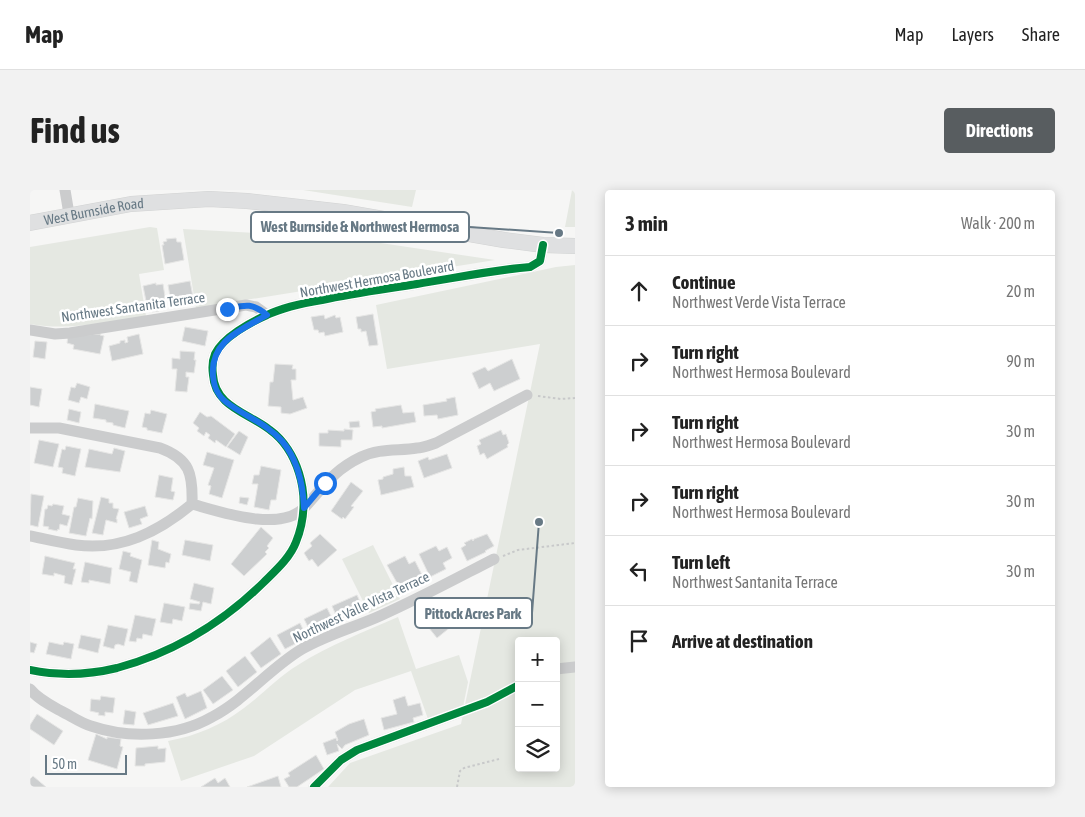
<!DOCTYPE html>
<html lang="en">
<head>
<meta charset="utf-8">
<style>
  :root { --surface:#fff; --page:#f2f2f2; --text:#222; --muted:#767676; --line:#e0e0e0; --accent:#585d60 }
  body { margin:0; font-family:"Asap Condensed",sans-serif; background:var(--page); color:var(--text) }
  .controls { position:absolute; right:15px; bottom:15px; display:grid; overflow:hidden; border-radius:5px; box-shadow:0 2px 12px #0003 }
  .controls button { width:45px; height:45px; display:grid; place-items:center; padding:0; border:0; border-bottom:1px solid var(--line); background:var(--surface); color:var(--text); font:25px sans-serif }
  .scale { position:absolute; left:15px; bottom:12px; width:82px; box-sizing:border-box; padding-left:5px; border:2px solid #677985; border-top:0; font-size:14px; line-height:18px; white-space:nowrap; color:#677985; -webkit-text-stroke:4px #fff; paint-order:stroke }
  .stop { position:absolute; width:15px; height:15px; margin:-11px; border:4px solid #1a73e8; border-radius:50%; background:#fff }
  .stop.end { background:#1a73e8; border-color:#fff; box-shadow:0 1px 5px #0008 }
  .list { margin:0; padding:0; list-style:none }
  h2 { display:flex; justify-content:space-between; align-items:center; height:65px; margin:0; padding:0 20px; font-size:21px }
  h2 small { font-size:16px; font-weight:400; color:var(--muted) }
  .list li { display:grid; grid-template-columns:32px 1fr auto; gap:15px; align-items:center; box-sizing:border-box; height:70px; padding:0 20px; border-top:1px solid var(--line) }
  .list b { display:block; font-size:19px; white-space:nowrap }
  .list p { margin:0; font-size:16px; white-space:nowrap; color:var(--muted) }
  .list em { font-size:16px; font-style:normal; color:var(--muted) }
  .icon { flex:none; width:28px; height:28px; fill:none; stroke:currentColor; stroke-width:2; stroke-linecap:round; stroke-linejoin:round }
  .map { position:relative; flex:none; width:545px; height:597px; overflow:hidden; border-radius:5px }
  header { display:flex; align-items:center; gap:30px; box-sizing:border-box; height:70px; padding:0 25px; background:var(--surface); border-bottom:1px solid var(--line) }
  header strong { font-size:24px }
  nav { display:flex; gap:28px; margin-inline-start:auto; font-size:18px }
  .intro { display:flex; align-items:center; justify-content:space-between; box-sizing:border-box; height:120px; padding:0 30px }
  h1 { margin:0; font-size:35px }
  .button { padding:12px 22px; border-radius:5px; background:var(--accent); color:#fff; font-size:18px; font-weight:700 }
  main { display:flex; gap:30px; padding:0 30px }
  aside { flex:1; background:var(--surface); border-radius:5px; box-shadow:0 2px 12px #0003 }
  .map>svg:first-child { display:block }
</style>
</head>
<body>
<header>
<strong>Map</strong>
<nav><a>Map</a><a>Layers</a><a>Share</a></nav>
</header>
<div class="intro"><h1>Find us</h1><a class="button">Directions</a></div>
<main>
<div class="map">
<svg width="545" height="597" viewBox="0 0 545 597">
  <rect width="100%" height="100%" fill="#f6f6f5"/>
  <path fill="#e5e8e2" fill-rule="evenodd" d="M273,0H386L382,17Z
    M542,0H545V37H535Z
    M120,37L127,38L134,80L109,84L116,126C78,132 39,141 0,134V57Z
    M153,39L317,48L465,70L166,118Z
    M545,75V597H298L320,573L431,534L510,154L357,179L346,115L526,77ZM489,451H526V578H489Z
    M343,355L370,409L339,423L312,369Z
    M368,427L386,479L429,465L438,492L433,517L398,529L381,481L325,500L224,566L151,591L138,551C166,546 192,535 214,518C233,504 248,487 268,475C299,455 334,442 368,427Z"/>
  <path fill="#cdcfd0" stroke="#e6e6e5" d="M146,48L147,52H151L154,70L135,74L132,55H134L133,52L137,51L136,49Z
    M160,91L163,107L156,108L157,114L155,115V116L142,117L138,95Z
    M126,93V95L133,94L136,113L128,114L129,121L122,122V120L118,121L113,96Z
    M343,124L348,155L339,156L336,141L331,142V139H328L326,127Z
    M294,125L295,129L305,125L306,128L310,127L313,142L295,146L294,142L289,143L288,140H284L281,127Z
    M155,137L178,141L175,156L152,151Z
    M71,144L70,145L74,146L70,164L43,159L44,155L37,153L38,146Z
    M109,144L113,164L82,171L79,156L90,153V151L95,150V153L98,152L97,147Z
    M5,151L17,152L15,169L3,167Z
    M150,161L165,162L164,170H166L164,183L156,182V187H159L157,202L145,201L147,179H142V168L150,169Z
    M482,169L490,189L464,201L460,193L449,199L442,183L455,177L458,181Z
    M245,174L263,175L262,179H266V190H261L263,210L273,207L277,218L260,224L251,223V217L238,216L240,192H243Z
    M47,193L60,197L57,209L51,207L49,213L38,210L41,197L45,198Z
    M0,197L12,199L9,217L0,215Z
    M425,207L428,225L408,229L407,225L394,226L393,215L417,211L416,209Z
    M65,214L99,221L95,238L83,235V233L76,232V230L63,228Z
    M371,215L373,223L384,222L386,232L352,238V236L343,237L341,222L346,221L345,219Z
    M39,219L51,222L49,233L37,230Z
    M121,220L137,224L132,243L117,240V238L112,237L115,223L120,224Z
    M170,222L177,227L181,226L205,244L196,257L186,250L185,253L178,248L180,245L176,242L174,246L167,241L169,238L163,233Z
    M329,231L330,237L320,238L319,232Z
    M314,239L323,240L322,250H311V257L289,256V243H298V240L314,241Z
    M471,240L473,245L476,244L479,253L477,255L478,257L457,269L454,263L450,265L447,256L451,254L449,250Z
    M209,241L218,247L210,265L197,257Z
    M9,250L29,254L23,277L4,273Z
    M36,256L51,259L45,286L32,283L33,278L28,277L32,259L35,260Z
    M84,258L95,261L90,282L55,277L59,259L82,264Z
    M177,262L204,270L192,308L179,304L181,296L178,295L184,278L173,275Z
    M417,264L422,278L394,288L388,271L398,267L399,270Z
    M231,276L251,280L246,310H241L239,320L224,317L228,294H222L224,285H229Z
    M374,277L375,286H381L384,297L351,305L348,290L353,289V287L363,284V279Z
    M129,285L143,288L141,301L145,302L143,310L125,307Z
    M321,292L333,301L321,316L324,317L315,329L313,327L312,329L301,321Z
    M1,304L14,306L8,337L0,335Z
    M71,307L79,309V313H83V318L89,319L86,329H87V333L76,330L73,345L62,343Z
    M210,307L219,308L217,315L209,313Z
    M48,308L63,311L62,329L60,328L56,346L39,343L44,317H46Z
    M23,314L34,316L32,324L40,326L37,336L30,334L29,340L28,339L27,341L18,339L19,337L13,336L15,319H17L18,315L22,316Z
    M115,316L118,326L110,329L112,334L99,338L94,322Z
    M231,337L243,348L237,356L239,358L235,362L237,364L214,386L201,374Z
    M290,344L307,360L288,377L282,369L279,371L274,363L282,356L280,353Z
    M457,344L464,356L455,361L456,362L437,371L431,358L436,355L434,353L442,349L443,351L444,349Z
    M122,350L129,352L128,359L141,364L139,373L136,372L135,378L118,375Z
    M155,350L183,355L180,371L152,365Z
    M406,356L409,361L417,357L422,368L413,373L416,379L400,387L389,364Z
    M93,361L101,363L100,366L112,370L107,393L99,391L101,382L89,379Z
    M15,366L45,373L43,379H46L42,395L34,393L35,386L24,383V386L12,384Z
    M375,366L379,374L385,371L392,385L384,389L385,391L380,393L381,395L371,400L357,375Z
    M55,372L82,378L80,394L59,390V393L51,392Z
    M164,393L184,398L181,414L173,412L171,421L159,419L160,413L169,414L170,412L160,409Z
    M327,405L334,421L309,432L302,416Z
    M422,412L433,427L407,448L395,433Z
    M134,413L155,417L152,431L143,429L142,434L130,432Z
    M297,418L305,434L282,445L274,429Z
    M105,425L126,429L122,446L113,444L112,449L107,448L106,452L99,451Z
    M270,433L277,448L255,459L247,445Z
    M78,435L98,439L94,456L88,454L85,455L84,459L73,456Z
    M51,445L71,449L68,463L48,458Z
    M240,447L251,464L231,478L220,463Z
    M0,452L7,454L4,463L0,462Z
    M19,452L33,455L34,452L44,454L41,469L16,464Z
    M215,466L227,482L208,497L196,481Z
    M192,486L203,500L183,514L173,500Z
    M171,501L177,518L155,529L146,507L155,503L157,507Z
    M71,506L85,508L83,523L75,522V526L68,525L69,523L60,521L61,509L70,510Z
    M375,506L378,516L390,513L393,525L383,528L384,532L354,540L351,528L367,524L363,510Z
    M143,513L148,526L118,535L113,523Z
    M95,520L106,522L104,535L93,534Z
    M7,524L33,541L24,555L0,539V535Z
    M334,529L339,545L315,555L312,559L307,554L309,561L297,565L293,553L306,548L307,551L308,550L305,542L319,534Z
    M66,544L77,549V547L91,549L90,556L93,557L87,579L58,570Z
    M128,556V559L136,558L135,572L115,574V576H105L106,558Z
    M286,565L294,579L267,597H259L254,589L260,586L258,583Z
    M3,586L16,597H0V589Z
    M248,586L251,597H217Z
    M185,588L188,593L195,588L200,597H171Z"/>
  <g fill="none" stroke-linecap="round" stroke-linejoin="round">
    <defs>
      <g id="major">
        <path id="s1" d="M0,33L101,14L179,9L217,11L313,22L474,50L513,55L545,56"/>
      </g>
    </defs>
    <use href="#major" stroke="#d2d3d3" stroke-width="16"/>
    <path stroke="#c8c9ca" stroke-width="2" stroke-dasharray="2.5 2.5" stroke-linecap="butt" d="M508,206L531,209L545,208
      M473,366L488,360L545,353
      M427,597L430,581L434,578L469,569"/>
    <path stroke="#cbcccd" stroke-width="11" d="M35,0L39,24
      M0,140L25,144L40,143L216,115L226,117L237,125
      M0,238H29L130,258C160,269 163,284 162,314
      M0,346C15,349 30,353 46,355C91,361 128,342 162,314C191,322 251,343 275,317C295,295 304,280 331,267C349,258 369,261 387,258C393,258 400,255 406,253L497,205
      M526,479L545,477
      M0,480C29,486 58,485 87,478C143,463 192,433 233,393C245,381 260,368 266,352C275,330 276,305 269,283C264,267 254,250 240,240C219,223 185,217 183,185C182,178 182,171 185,164C193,147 221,132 237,125C254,117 274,113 292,110C324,103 356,99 387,94C425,88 463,80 500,77L510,71L513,55
      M0,499C8,509 20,515 31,521C41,526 51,533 61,536C99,549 147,547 182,527C216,509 240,478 272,459C298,444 326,437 352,425C390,408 427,388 464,369
      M284,597L311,570L327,560L457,512L489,495"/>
    <use href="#major" stroke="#dfe0e1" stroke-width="15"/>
    <defs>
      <path id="cycleway" d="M0,480C29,486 58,485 87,478C143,463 192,433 233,393C245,381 260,368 266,352C275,330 276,305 269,283C264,267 254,250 240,240C219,223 185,217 183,185C182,178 182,171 185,164C193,147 221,132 237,125C254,117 274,113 292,110C324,103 356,99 387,94C425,88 463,80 500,77L510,71L513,55
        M284,597L311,570L327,560L457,512L489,495"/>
    </defs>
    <use href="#cycleway" stroke="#fff" stroke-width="11"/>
    <use href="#cycleway" stroke="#00873e" stroke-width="8"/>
  </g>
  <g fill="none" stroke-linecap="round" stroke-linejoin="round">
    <path stroke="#1a73e8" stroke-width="6" d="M197,119C215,115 221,112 237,125C211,140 180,151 183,186C184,197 187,205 196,212C214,226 236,233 252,251C268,270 273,293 274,318L295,293"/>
  </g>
  <g text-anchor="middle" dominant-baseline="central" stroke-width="5" stroke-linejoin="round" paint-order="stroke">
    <g font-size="14" fill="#677985" stroke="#fff">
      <text stroke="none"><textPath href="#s1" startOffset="65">West Burnside Road</textPath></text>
      <text transform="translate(347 89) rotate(-10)">Northwest Hermosa Boulevard</text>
      <text transform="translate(103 117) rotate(-8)">Northwest Santanita Terrace</text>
      <text transform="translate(331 417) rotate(-25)">Northwest Valle Vista Terrace</text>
    </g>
  </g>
  <path fill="none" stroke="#677985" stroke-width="2" d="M529 43L439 37M509 332L502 423"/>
  <g fill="#677985" stroke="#fff" stroke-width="2">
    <circle cx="529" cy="43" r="5"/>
    <circle cx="509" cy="332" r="5"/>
  </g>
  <g fill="#fff" stroke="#677985" stroke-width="2">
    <rect x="221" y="22" width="218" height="30" rx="5"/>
    <rect x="385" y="408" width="117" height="30" rx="5"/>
  </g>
  <g font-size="15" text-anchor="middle" font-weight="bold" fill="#677985">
    <text x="330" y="42">West Burnside &amp; Northwest Hermosa</text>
    <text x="443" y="429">Pittock Acres Park</text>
  </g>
</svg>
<div class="controls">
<button>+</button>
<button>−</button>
<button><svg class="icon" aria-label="layers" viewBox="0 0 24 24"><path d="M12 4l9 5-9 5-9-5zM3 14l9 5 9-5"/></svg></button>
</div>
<div class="scale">50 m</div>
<div class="stop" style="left:295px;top:293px"></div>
<div class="stop end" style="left:197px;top:119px"></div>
</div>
<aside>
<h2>3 min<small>Walk · 200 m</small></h2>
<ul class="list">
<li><svg class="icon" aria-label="ahead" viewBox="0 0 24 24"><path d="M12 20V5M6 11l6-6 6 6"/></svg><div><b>Continue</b><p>Northwest Verde Vista Terrace</p></div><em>20 m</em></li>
<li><svg class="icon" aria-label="right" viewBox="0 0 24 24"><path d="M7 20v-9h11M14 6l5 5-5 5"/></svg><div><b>Turn right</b><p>Northwest Hermosa Boulevard</p></div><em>90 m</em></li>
<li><svg class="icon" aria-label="right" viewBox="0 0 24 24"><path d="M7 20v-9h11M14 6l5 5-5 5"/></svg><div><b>Turn right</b><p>Northwest Hermosa Boulevard</p></div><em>30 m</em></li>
<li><svg class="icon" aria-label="right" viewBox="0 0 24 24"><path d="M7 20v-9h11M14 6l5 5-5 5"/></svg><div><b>Turn right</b><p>Northwest Hermosa Boulevard</p></div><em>30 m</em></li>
<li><svg class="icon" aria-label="left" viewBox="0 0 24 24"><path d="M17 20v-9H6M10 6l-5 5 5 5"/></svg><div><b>Turn left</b><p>Northwest Santanita Terrace</p></div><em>30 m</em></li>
<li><svg class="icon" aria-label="arrive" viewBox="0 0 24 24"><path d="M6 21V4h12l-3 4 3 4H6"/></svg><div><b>Arrive at destination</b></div></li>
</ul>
</aside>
</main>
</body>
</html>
